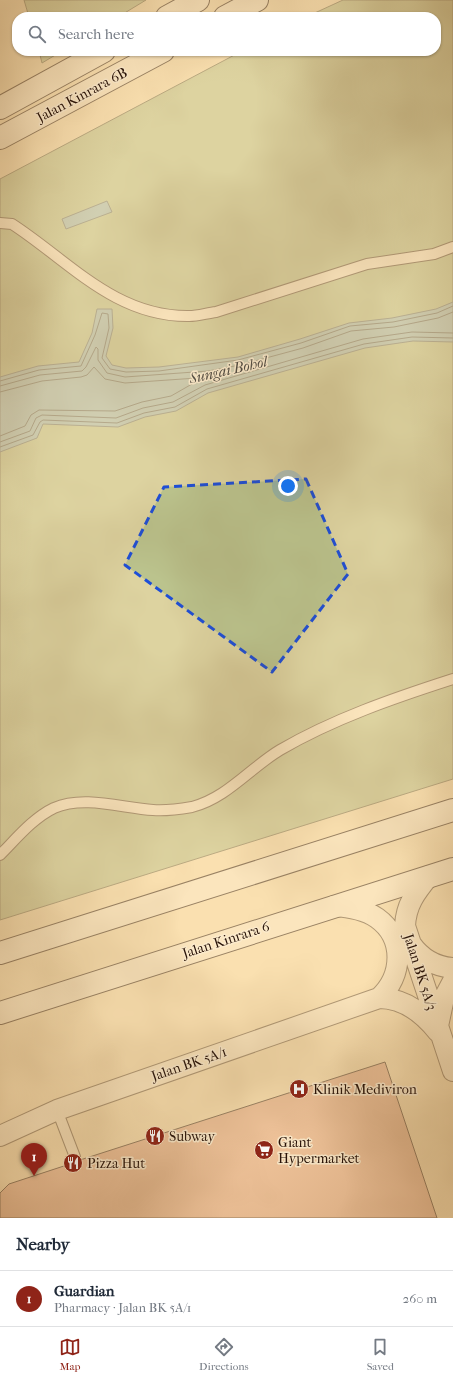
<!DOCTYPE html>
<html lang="en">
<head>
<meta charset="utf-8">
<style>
  :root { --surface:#fff; --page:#f2f2f3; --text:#1f2937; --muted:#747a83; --line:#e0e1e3; --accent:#8f2418 }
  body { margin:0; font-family:"IM FELL French Canon",serif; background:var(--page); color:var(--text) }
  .you { position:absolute; left:288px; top:486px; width:14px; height:14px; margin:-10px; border:3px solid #fff; border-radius:50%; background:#1a73e8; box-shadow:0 0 0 6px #1a73e833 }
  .badge { display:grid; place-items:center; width:26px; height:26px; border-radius:50%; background:var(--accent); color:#fff; font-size:13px; font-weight:700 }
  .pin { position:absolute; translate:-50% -33px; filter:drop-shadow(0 1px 2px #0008) }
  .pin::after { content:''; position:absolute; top:21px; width:14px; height:12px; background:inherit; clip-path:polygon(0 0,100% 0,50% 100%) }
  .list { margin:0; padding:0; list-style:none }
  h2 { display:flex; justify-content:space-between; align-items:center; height:52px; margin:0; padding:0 16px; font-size:17px }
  h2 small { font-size:13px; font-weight:400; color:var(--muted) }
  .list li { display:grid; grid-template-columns:26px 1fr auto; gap:12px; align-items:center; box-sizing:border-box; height:56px; padding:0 16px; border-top:1px solid var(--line) }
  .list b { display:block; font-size:15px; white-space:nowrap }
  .list p { margin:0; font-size:13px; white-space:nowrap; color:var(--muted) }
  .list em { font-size:13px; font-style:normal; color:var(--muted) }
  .icon { flex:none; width:22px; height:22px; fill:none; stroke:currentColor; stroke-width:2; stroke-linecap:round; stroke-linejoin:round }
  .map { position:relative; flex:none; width:453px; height:1218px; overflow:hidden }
  .search { position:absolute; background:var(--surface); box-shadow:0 1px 3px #0004; left:12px; right:12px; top:12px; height:44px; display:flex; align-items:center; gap:10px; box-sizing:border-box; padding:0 14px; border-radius:16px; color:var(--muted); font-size:15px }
  .sheet { height:108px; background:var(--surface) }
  nav { display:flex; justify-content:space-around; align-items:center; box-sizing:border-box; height:56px; border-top:1px solid var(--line); background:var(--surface); font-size:11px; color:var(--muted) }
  nav a { display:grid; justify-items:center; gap:2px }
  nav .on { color:var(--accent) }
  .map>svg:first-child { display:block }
</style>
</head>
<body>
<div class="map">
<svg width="453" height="1218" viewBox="0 0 453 1218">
  <rect width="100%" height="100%" fill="#fae0b0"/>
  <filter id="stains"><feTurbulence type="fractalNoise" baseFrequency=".005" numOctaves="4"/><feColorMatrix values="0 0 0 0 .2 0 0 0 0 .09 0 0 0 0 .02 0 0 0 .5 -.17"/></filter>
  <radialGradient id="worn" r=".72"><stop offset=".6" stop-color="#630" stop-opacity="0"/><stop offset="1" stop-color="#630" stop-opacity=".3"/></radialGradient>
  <path fill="#bbc38d" stroke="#706a4a" d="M24,0H146L118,17H29Z
    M343,0H453V779L0,920V179L242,51H436V17H306Z
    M39,51H62L42,63Z"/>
  <path fill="#a0bbb3" stroke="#6f776e" d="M107,201L112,212L66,229L62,219Z
    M453,302V342L413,341L365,348L208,393L176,411L145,417L118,427L43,424L37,438L0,452V377L38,366L79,362L92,333L97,309H112L113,328L106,356L112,365L126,368L159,367L238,357L300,339L349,323L392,318L436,309Z"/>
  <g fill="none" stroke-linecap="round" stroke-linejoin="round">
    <path stroke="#63665d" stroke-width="1" d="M0,381L39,370L81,366L95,335L102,313L108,314L109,328L102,358L110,369L126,372L159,371L238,360L301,343L350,326L393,322L437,313L453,306
      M0,386L40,375L82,371L86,367L96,347L98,349V360L107,373L125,377L208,371L240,365L303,348L351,331L394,327L438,318L453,312
      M0,392L42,381L81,377L87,375L94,367L105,379L125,383L197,378L199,380L171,396L142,402L115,411L39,410L31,415L25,426L0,436
      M0,442L30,431L36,418L42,415L116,418L143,408L173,402L205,385L363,339L412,332L453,333
      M0,447L33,435L40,422L43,420L117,423L144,413L175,407L207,389L364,344L412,337L453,338"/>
  </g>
  <path fill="#e5a282" stroke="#261107" d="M385,1062L437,1218H0V1193L9,1184L73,1163H77L80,1160Z"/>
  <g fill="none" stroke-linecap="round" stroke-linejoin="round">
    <defs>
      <path id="lane" d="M0,223L12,224C69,261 115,317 189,316C198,316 207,313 216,312L367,264L434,254L453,247
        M0,855C16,839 33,818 54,808C84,795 122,808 153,810C165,811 180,809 192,807C227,798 250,768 280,750C333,719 394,698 453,679
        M57,1110L75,1157"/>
      <path id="street" d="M429,876C415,893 406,905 405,926L453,1071
        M411,944C421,958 436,967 453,968
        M379,998C404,998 423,1013 438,1032
        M438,1026L444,998L453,981
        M0,1136L57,1110L379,998C403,976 405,938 377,918C364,909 349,907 334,906"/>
      <path id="secondary" d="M167,17L198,0
        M225,17L257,0
        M0,108L104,51
        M0,138L163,51
        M0,953L453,810
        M0,1013L453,869"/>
    </defs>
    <use href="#lane" stroke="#5b4531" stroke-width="12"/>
    <use href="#street" stroke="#5b4531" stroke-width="22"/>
    <use href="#secondary" stroke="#261107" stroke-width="24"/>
    <use href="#lane" stroke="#fcebcc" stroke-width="10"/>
    <use href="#street" stroke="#fcebcc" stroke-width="20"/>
    <use href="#secondary" stroke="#fcebcc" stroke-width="22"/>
  </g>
  <path d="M0 0H453V1218H0ZM306,479L348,574L272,672L125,565L164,487Z" fill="#fae0b0" fill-opacity=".55" fill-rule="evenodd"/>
  <path fill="none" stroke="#1d4ed8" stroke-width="3" stroke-dasharray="8 5" stroke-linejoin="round" d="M306,479L348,574L272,672L125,565L164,487Z"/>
  <defs>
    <symbol id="hospital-disc" viewBox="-11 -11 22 22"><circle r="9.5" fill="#8f2418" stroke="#fcebcc"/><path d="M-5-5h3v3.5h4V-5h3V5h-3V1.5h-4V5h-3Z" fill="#fff"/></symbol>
    <symbol id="restaurant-disc" viewBox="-11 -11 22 22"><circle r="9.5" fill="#8f2418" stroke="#fcebcc"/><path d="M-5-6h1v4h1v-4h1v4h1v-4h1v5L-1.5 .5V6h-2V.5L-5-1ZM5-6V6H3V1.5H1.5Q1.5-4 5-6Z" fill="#fff"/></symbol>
    <symbol id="supermarket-disc" viewBox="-11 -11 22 22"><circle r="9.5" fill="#8f2418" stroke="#fcebcc"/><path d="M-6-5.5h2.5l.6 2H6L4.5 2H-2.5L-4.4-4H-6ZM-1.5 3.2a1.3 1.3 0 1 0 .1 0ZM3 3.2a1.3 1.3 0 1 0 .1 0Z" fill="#fff"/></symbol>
  </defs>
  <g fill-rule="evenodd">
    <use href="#hospital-disc" x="288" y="1078" width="22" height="22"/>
    <use href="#restaurant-disc" x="144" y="1125" width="22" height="22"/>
    <use href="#supermarket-disc" x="253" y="1139" width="22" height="22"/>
    <use href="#restaurant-disc" x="62" y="1152" width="22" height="22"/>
  </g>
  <g text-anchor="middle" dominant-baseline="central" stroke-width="3" stroke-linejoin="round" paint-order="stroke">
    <g font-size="14" fill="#261107" stroke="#fcebcc">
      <text transform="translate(82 95) rotate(-28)">Jalan Kinrara 6B</text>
      <text transform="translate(226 940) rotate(-18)">Jalan Kinrara 6</text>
      <text transform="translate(420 972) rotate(72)">Jalan BK 5A/3</text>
      <text transform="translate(189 1064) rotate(-19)">Jalan BK 5A/1</text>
    </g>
    <g font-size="14" fill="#261107" stroke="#fcebcc" text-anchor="start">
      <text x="313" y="1089">Klinik Mediviron</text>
      <text x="169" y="1136">Subway</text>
      <text x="278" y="1142">Giant<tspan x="278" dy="16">Hypermarket</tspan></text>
      <text x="87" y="1163">Pizza Hut</text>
    </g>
    <g font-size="15" font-style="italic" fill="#514c43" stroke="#fcebcc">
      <text transform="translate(228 370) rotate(-13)">Sungai Bohol</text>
    </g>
  </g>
  <rect width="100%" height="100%" filter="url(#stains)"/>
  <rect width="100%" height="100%" fill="url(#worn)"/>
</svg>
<div class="you"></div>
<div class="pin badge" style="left:34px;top:1176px">1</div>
<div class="search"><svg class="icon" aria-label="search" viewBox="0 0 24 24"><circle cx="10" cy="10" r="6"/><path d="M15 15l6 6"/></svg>Search here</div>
</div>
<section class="sheet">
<h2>Nearby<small></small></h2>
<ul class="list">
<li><span class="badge">1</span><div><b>Guardian</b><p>Pharmacy · Jalan BK 5A/1</p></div><em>260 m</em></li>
</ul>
</section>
<nav>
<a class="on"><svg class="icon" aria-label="map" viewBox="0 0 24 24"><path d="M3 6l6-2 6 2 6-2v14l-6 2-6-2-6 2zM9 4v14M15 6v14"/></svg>Map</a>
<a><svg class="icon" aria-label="directions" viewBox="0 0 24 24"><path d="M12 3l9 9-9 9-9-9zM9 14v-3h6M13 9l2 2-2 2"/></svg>Directions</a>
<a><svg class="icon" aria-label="saved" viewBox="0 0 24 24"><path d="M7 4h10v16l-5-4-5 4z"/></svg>Saved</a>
</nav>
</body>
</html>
